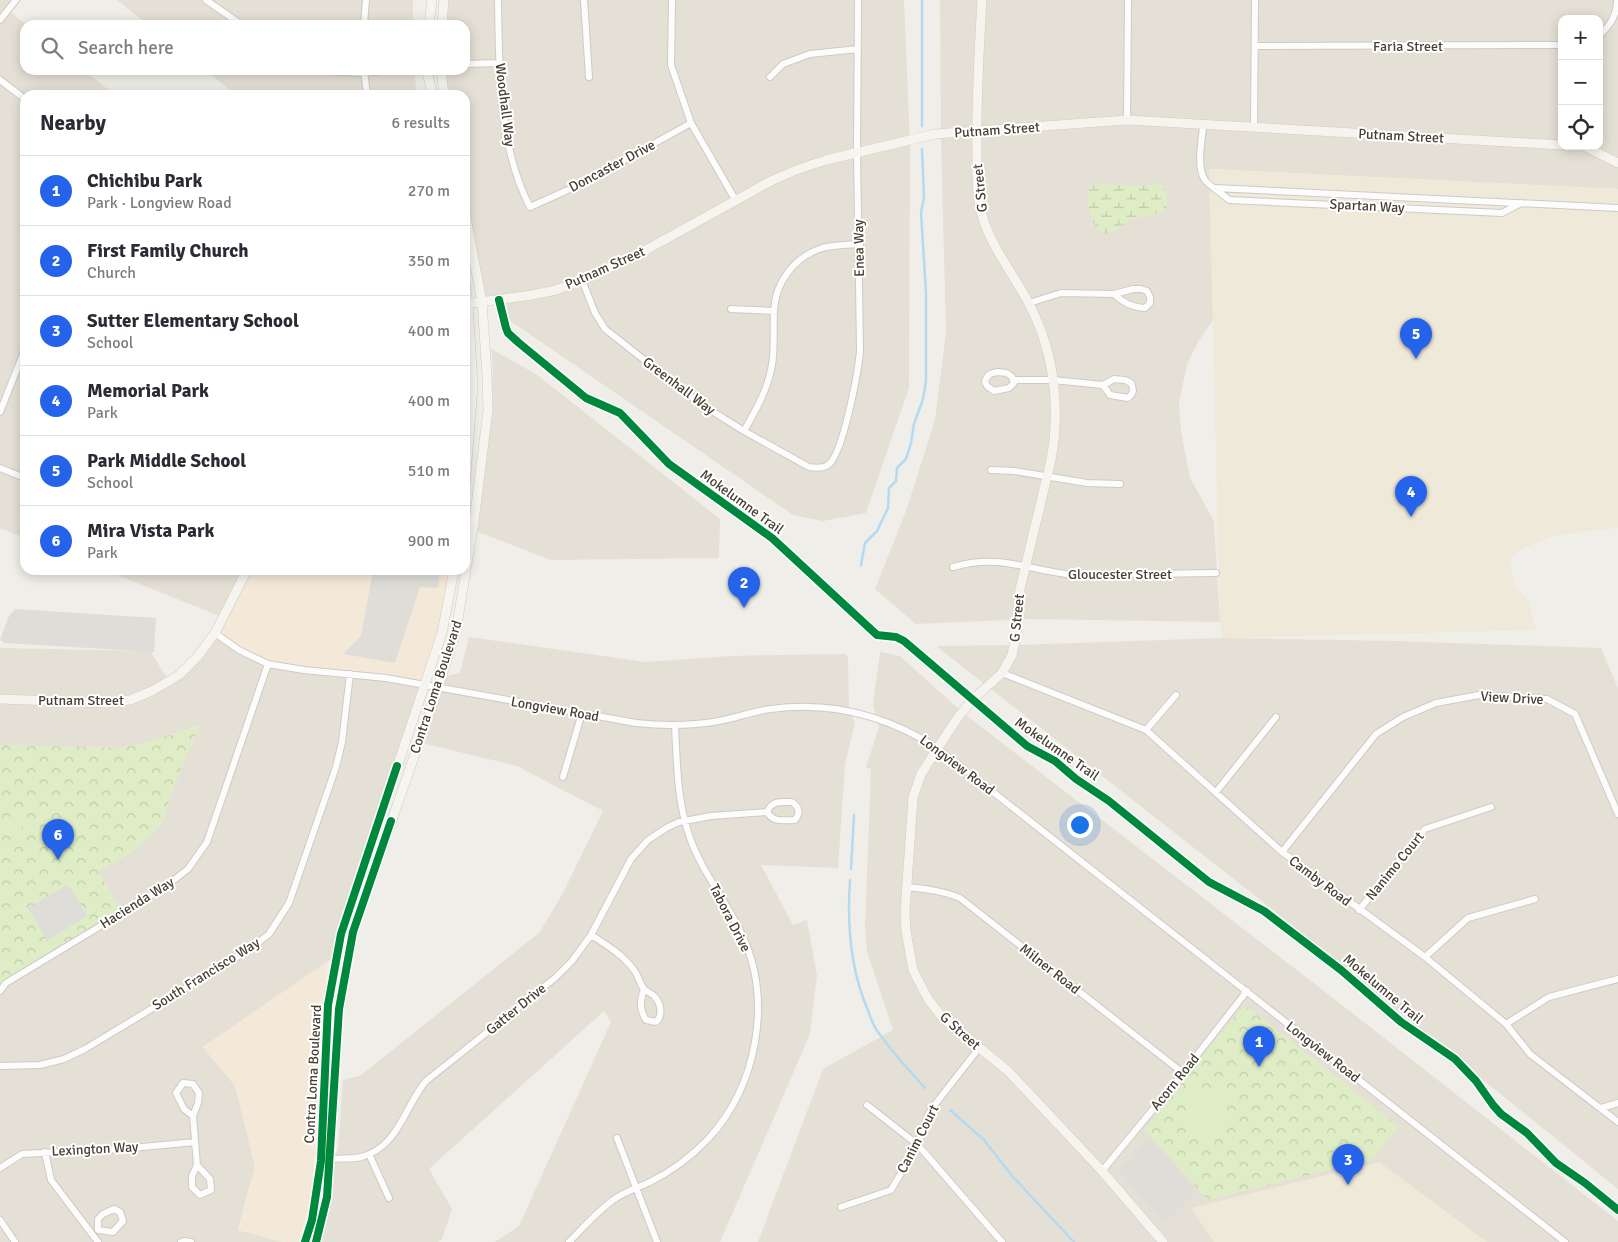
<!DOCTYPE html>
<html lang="en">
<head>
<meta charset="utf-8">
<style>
  :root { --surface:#fff; --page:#f2f2f3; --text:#2b2b33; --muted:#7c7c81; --line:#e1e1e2; --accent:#2563eb }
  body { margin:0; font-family:Signika,sans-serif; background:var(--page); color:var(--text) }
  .controls { position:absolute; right:15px; top:15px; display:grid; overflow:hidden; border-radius:10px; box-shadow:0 2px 12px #0003 }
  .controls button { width:45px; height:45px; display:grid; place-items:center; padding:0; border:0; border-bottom:1px solid var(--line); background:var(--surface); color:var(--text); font:25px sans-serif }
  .you { position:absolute; left:1079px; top:824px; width:18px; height:18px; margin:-12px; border:4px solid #fff; border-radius:50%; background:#1a73e8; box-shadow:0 0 0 8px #1a73e833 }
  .badge { display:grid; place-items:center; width:32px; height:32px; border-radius:50%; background:var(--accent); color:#fff; font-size:16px; font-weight:700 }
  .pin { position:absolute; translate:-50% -41px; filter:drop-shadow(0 1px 2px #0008) }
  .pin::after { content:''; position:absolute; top:26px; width:18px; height:15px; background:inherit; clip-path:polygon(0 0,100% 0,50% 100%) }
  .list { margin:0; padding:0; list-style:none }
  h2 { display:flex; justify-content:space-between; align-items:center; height:65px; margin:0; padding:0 20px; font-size:21px }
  h2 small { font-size:16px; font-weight:400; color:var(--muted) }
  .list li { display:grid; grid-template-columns:32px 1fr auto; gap:15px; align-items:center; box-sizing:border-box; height:70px; padding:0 20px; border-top:1px solid var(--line) }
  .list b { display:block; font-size:19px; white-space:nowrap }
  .list p { margin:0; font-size:16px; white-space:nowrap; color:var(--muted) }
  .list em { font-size:16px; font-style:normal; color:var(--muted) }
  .icon { flex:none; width:28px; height:28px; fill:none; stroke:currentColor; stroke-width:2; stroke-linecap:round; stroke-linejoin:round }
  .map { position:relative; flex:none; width:1618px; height:1242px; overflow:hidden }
  .search { position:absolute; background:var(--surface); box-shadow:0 2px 12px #0003; left:20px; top:20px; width:450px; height:55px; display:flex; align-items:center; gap:12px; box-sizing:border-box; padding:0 18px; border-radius:15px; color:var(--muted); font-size:19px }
  .panel { position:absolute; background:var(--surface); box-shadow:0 2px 12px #0003; left:20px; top:90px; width:450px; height:485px; border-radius:15px }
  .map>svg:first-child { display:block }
</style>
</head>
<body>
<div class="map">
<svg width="1618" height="1242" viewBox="0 0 1618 1242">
  <defs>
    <pattern id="wetland-marsh" width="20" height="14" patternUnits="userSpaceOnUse" patternTransform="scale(1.25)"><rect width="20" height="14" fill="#deedc5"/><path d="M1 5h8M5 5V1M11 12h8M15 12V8" fill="none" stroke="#c0ccaa"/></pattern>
    <pattern id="park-crowns" width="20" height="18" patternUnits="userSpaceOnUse" patternTransform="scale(1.25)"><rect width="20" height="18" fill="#deedc5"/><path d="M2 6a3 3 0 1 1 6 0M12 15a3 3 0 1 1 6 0" fill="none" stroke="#c0ccaa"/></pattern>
  </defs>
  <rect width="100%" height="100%" fill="#f0eee8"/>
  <path fill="#e5e0d5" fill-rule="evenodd" d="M0,0H16L8,10L27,25H25V70H84L115,95H25V538L0,528Z
    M117,0H413V25H148Z
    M444,0H904L910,145L909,388L866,513L823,521L793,515L509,320L506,299L482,302L465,213V95H444L441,70H465V25H442Z
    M940,0H1618V189L1210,169L1216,316L1199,340L1187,364L1179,403L1181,432L1190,478L1214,521L1220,622L1029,619L916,624L875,589L906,511L935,420L946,332L941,139ZM1562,19H1599V146H1562Z
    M205,70H414L417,95H236Z
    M491,349L536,374L720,519L719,558L551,560L478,532L491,416L493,372Z
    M105,570H247L222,617Z
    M215,633L424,685L337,955L203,1047L235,1085L255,1166L238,1230L283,1242H0V991L6,983L122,913L98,871L135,850L181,768L200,725L146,743L118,748L0,745V648L150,651L169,681Z
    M469,637L645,662L729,656L780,655L845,654L848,657L849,708L855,723L845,764L838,868L761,865L793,925L807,920L817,976L810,1034L720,1242H495L519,1226L611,1022L604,1011L429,1169L452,1209L442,1239L438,1242H316L329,1159L338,1150L343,1080L360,1076L540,932L563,893L603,811L517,766L418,742L442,677L460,673Z
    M1222,638L1396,641L1601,648L1618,688V1189L1258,898L936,646L1015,645Z
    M880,652L900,656L962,712L1333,998L1618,1221V1242H758L823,1069L893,1030L867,951L865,928L871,769L866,767L879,727L873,705Z"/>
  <path fill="#f4e9d9" d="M247,570H454L424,685L268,664L215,633Z
    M328,961L311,1198L299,1242H283L238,1230L255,1166L235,1086L203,1047Z"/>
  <path fill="#efe9d9" d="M1209,169L1618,189V528L1579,532L1551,537L1519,550L1510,560L1514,584L1529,603L1536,630L1222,638L1220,622Z
    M1379,1162L1487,1242H1214L1191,1208Z"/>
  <path fill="url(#wetland-marsh)" d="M1098,184L1140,186L1158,184L1164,187C1166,193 1170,204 1165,210C1160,214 1139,217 1131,220C1123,223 1113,236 1103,233C1092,229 1083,196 1091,187C1093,185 1096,185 1098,184Z"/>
  <path fill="url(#park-crowns)" d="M200,725L181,768L161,825L135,850L98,871L123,913L6,983L0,991V745L118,748L146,743Z
    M1245,1007L1249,1008L1399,1126L1373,1159L1208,1200L1145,1130L1241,1008Z"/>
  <path fill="#deedc5" d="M19,812L26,824L6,836L0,827V822Z
    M1222,1092L1225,1095L1226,1131L1224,1134H1190L1188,1132L1187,1095L1190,1093Z"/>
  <path fill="#dfddd8" d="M373,570H440L438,588L420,587L395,663L343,654L361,636Z
    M15,609L156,618L154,652L5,643L0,640L9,616Z
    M67,885L71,889L87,916L47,941L28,908Z
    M1150,1138L1194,1187L1192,1197L1165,1222L1118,1170L1136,1155L1134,1152Z"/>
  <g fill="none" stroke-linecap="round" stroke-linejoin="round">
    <path stroke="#b4daf2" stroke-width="2.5" d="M922,126V0
      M861,565L865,543L877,531L888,508L889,488L896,481L897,468L906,459L911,443L914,424L923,399L926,381V293L921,212L924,198L922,149
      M851,869L854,815
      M850,880C847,924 850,968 867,1008C870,1015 872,1023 876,1029C890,1050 908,1069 925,1088
      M950,1110L984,1140L1013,1177L1074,1242"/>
    <defs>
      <path id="street" d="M206,0L242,25
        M498,0C499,67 498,146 530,207L581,184L691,123
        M584,0L589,77
        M672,0L671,65L691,123L736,201
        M0,20L16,0
        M364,25L366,0
        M1599,36C1610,25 1617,16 1617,0
        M1255,46L1562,45
        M465,64L499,63
        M307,70L364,73L392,70
        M364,70L367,95
        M770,77L783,64L810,54L858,49
        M0,80L25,99
        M1127,120L1128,0
        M1203,126C1202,141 1196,168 1205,180C1207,184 1224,195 1229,200L1502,213L1521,203
        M1254,128L1255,0
        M1215,188L1618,208
        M582,280L595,313L605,329L699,403L744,431L809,467C815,468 822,469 828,465C843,455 858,372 860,351L857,152L858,0
        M1029,303L1061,293L1114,294L1133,289H1141L1147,291L1150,297V303L1145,308C1131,307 1124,303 1114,294
        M731,309L774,311
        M998,372L1007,373L1012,377L1014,383L1009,388L994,391L987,386L985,382C987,374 991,373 998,372Z
        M1014,380H1053L1103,385L1114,379L1125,380L1131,383C1134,390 1134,393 1128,398L1110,395L1103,385
        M0,412L25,349
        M744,431C756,410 768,389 772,365C775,347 773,329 774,311C775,283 794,257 822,248C834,245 847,245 860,244
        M0,468L25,478
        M991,470L1014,471L1087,483L1120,484
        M953,567C1001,553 1029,571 1075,575L1216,573
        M215,633L239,650L268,664L304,670L386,678L636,723C664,726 691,726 719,721C736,718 753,711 771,709C831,701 887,716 937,748L1565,1242
        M1002,673L1146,730L1282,852L1425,957L1506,1024L1530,1054L1618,1122
        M1146,730L1176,695
        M563,777L582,713
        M1216,792L1276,717
        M792,802C799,807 801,812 795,820C783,820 774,823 767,812C772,800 781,802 792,802Z
        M1282,852L1376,734L1403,717L1436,703L1479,695L1547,699L1575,714L1618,814
        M907,887C926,889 943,891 960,898L1183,1073
        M1359,910L1425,829L1491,807
        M591,935C607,945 623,955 634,970C638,975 639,982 643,988C646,992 652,993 655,997C661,1004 663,1016 656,1022L646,1020C639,1009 640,1001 644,989
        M1425,957L1468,918L1535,899
        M0,991L6,983L165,887L188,869L207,842L268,664
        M1506,1024L1549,997L1618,979
        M0,1066L40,1065L64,1059L85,1049L249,950L269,934L289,903L336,767L342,742L350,674
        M867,1105L918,1145L1002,1242
        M1601,1108L1618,1103
        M193,1116L184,1109L176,1093L183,1083L193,1084L199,1093L198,1103L193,1116L197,1165L192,1176V1187L200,1195L211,1190L210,1179L197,1165
        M617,1138L657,1242
        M45,1152L51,1180L98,1242
        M369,1154L389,1198
        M326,1160C338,1157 350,1160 361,1157C399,1147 404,1107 426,1081L555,978L572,961L591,935L631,859L648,840L668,827L679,822L711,816L767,812
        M0,1168L22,1154L121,1149L195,1142
        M1102,1171L1183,1073L1247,991
        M841,1207L891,1190L918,1145L927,1117L933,1107L979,1048
        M114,1209L120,1212L123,1221L113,1232L98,1230V1219L103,1214Z
        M0,1220L15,1242
        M181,1242L184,1241L191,1242
        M569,1242C584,1227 598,1210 616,1198C627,1191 639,1187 650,1182C672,1171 691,1157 708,1139C757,1086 773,1001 742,935C727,902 702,872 690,838C677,802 677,764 675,726"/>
      <path id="secondary" d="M982,0C979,50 976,101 977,151C977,173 976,195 982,215C991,247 1013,273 1028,302C1054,350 1061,407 1051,460L1020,589L1016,637L1012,655L1002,673L972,700L956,720L921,774L913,798L905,912L906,931L913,970L928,999L942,1017L1008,1071L1102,1171L1163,1242
        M429,25L432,0
        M442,25L444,0
        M427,70L432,95
        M441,70L444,95
        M1584,146L1618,163
        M465,282L468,304L473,386L465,486
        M465,304L532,295L556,290L582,280L635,256L771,181L796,170L826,160L935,134L1127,120L1562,145
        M0,699L106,703L130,700L152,691L179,675L198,656L215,633L247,570
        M305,1242L312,1220L321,1161L328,1005L341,934L442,633L454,570
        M316,1242L327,1197L339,1009L353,932L438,688L456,631L474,521L488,410L487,376L482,302L465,213"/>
    </defs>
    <use href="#street" stroke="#cecbc5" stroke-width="8"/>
    <use href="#secondary" stroke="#d2ccbf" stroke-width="10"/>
    <use href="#street" stroke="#fdfcfc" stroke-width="6"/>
    <use href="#secondary" stroke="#f6f4ee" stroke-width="9"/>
    <defs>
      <path id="cycleway" d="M499,300L506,328L508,333L519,343L586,398L620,413L669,464L772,538L877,635L896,637L904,641L1027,746L1055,761L1076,779L1109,801L1209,882L1264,911L1341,970L1401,1022L1455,1059L1476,1081L1493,1105L1501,1114L1527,1133L1556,1163L1585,1183L1618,1210
        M305,1242L312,1220L321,1161L328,1005L341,934L397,766
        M316,1242L327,1197L339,1009L353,932L391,821"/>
    </defs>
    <use href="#cycleway" stroke="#fff" stroke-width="11"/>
    <use href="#cycleway" stroke="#00873e" stroke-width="8"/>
  </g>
  <g text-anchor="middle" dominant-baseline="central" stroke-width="4" stroke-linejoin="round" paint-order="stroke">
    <g font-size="14" fill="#473f33" stroke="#fff">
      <text x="1408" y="46">Faria Street</text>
      <text transform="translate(505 105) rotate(83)">Woodhall Way</text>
      <text transform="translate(997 130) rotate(-4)">Putnam Street</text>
      <text transform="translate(1401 136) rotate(3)">Putnam Street</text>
      <text transform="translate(612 166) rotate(-28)">Doncaster Drive</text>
      <text transform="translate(980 188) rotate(-96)">G Street</text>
      <text transform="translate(1367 206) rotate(3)">Spartan Way</text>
      <text transform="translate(859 248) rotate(-91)">Enea Way</text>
      <text transform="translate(605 268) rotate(-24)">Putnam Street</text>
      <text transform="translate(679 386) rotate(37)">Greenhall Way</text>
      <text transform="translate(742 502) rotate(36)">Mokelumne Trail</text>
      <text x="1120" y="574">Gloucester Street</text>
      <text transform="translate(1017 618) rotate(-84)">G Street</text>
      <text transform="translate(436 687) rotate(-72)">Contra Loma Boulevard</text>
      <text transform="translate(1512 698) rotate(3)">View Drive</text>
      <text x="81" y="700">Putnam Street</text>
      <text transform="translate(555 709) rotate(10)">Longview Road</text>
      <text transform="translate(1057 749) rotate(35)">Mokelumne Trail</text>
      <text transform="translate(957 765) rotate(37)">Longview Road</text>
      <text transform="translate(1395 866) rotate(-51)">Nanimo Court</text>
      <text transform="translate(1320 881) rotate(37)">Camby Road</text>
      <text transform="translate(137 903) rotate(-32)">Hacienda Way</text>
      <text transform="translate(730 918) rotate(63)">Tabora Drive</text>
      <text transform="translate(1050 969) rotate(38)">Milner Road</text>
      <text transform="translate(206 974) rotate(-32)">South Francisco Way</text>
      <text transform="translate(1383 989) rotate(40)">Mokelumne Trail</text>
      <text transform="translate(516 1009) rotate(-39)">Gatter Drive</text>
      <text transform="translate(960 1031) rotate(42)">G Street</text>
      <text transform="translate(1323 1052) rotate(38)">Longview Road</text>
      <text transform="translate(313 1074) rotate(-87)">Contra Loma Boulevard</text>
      <text transform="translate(1175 1082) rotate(-51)">Acorn Road</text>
      <text transform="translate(918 1139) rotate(-63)">Canim Court</text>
      <text transform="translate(95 1149) rotate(-3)">Lexington Way</text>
    </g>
  </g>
</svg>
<div class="controls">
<button>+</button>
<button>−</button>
<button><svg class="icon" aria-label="locate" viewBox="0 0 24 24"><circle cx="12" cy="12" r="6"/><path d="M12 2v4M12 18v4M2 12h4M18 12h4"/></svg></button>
</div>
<div class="you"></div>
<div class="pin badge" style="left:1259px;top:1067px">1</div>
<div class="pin badge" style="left:744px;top:608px">2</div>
<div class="pin badge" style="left:1348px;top:1185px">3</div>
<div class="pin badge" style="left:1411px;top:517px">4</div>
<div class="pin badge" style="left:1416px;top:359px">5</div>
<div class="pin badge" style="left:58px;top:860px">6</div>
<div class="search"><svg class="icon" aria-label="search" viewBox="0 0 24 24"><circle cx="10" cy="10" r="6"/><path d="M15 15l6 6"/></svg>Search here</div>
<section class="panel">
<h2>Nearby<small>6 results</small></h2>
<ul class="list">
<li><span class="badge">1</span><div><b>Chichibu Park</b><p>Park · Longview Road</p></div><em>270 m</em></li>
<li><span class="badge">2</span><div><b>First Family Church</b><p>Church</p></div><em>350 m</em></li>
<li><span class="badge">3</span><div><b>Sutter Elementary School</b><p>School</p></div><em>400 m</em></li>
<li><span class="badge">4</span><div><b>Memorial Park</b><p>Park</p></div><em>400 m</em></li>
<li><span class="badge">5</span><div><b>Park Middle School</b><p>School</p></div><em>510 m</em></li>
<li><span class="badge">6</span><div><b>Mira Vista Park</b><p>Park</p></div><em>900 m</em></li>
</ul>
</section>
</div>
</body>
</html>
